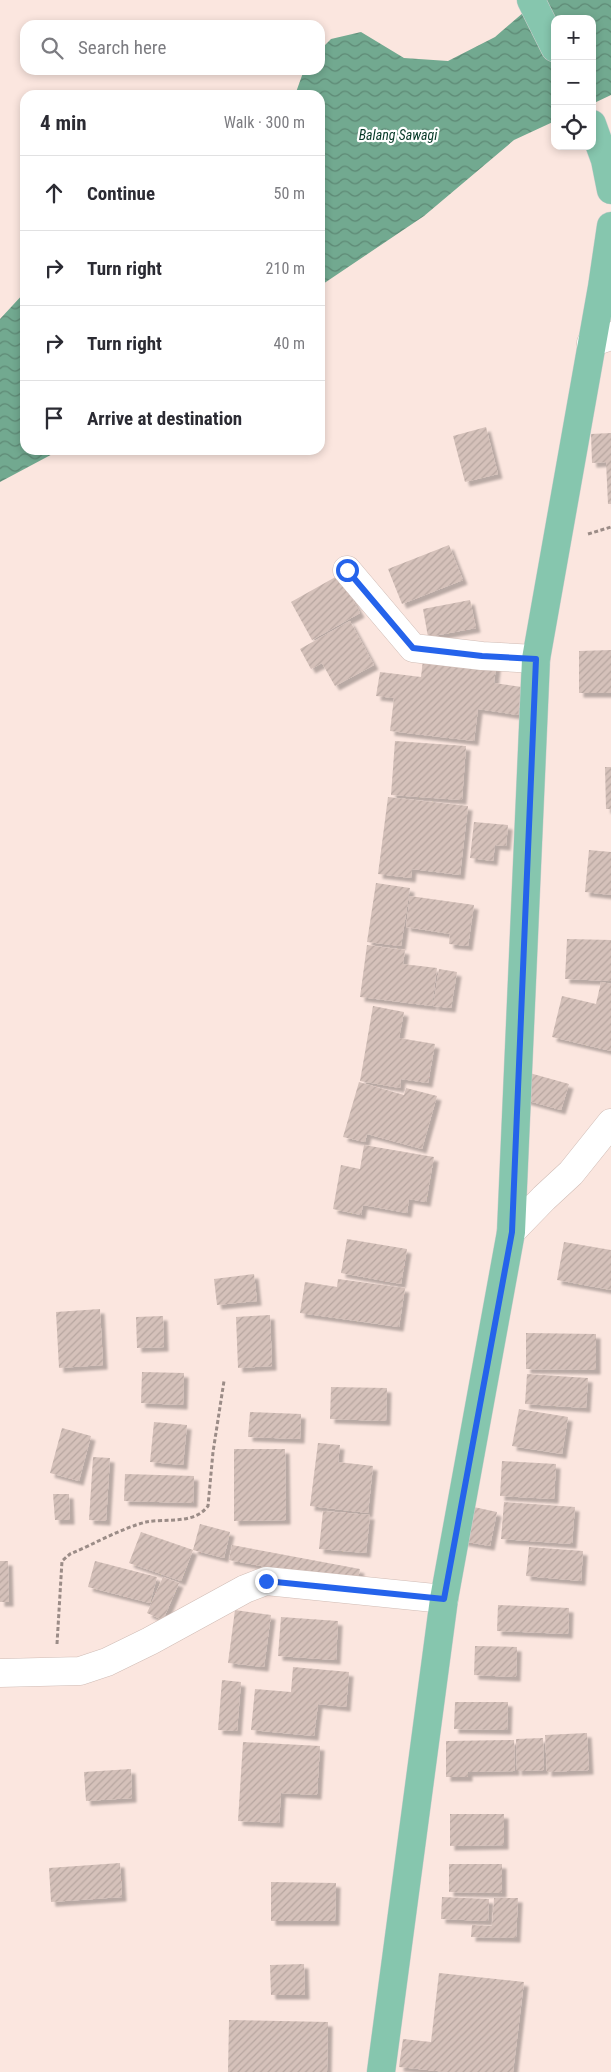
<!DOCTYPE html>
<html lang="en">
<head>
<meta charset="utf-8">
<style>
  :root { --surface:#fff; --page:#f2f2f3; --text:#2b2b33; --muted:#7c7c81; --line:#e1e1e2 }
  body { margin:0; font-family:"Roboto Condensed",sans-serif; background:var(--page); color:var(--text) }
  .controls { position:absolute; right:15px; top:15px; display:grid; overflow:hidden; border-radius:10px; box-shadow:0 2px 8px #0003 }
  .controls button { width:45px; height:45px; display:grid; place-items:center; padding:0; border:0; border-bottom:1px solid var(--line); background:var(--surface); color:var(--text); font:25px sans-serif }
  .stop { position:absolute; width:15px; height:15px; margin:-11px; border:4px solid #2563eb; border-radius:50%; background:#fff }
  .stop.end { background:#2563eb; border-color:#fff; box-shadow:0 1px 5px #0008 }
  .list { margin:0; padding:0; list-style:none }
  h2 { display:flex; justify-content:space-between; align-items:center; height:65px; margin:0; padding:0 20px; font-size:21px }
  h2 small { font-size:16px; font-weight:400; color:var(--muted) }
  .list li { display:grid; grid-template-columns:32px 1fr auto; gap:15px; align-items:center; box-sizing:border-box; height:75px; padding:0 20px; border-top:1px solid var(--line) }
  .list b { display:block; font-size:19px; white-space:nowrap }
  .list em { font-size:16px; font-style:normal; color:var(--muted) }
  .icon { flex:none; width:28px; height:28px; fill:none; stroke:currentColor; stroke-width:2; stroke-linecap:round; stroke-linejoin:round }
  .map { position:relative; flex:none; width:611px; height:2072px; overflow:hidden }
  .search { position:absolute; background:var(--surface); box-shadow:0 2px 8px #0003; left:20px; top:20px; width:305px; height:55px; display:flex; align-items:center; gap:12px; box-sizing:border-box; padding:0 18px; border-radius:15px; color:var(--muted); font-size:19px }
  .panel { position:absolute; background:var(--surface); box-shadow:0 2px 8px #0003; left:20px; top:90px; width:305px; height:365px; border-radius:15px }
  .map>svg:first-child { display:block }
</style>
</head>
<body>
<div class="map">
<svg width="611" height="2072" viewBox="0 0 611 2072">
  <defs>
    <pattern id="water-waves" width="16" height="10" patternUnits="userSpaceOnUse" patternTransform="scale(1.25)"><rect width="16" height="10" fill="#72a990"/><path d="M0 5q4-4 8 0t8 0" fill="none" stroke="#5e8975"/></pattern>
    <pattern id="building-hatch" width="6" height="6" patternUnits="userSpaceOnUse" patternTransform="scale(1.25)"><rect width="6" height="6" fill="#d5c1ba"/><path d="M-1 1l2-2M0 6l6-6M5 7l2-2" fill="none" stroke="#b7a6a0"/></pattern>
    <filter id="shadow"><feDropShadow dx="4.5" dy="4.5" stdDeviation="1" flood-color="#0004"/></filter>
  </defs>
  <rect width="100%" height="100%" fill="#fbe6df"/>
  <path fill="url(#water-waves)" d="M538,0H611V95L592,104V19H555V121L514,140L424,216L320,286V95H295L304,70H320V50L331,39L361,32L404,58L448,61L495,37Z
    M25,292V450H60L0,482V319Z"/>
  <path fill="url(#building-hatch)" filter="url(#shadow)" d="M486,427L498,474L465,482L453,436Z
    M611,433V504H608L606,462L592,463L591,434Z
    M449,545L463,580L402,604L388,569Z
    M339,575L360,613L312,640L291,602Z
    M470,600L476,628L428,637L423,609Z
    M350,621L374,665L335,686L322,663L311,669L300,649Z
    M611,650V693H579V651Z
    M424,651L497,660L494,683L522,687L518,715L478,709L474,741L390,731L394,698L376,696L380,672L421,677Z
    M395,741L466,746L462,800L391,795Z
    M605,767H611V809H606Z
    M388,797L468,806L460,875L412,869L411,878L378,874Z
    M474,822L508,825L506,846L495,845L493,861L470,858Z
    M589,850L611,852V895L585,892Z
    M376,883L410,888L401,946L367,942Z
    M410,896L474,905L468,946L449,944L450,934L406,927Z
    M567,939L611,940V981L565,979Z
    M367,945L405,950L403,964L437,968L432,1006L360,997Z
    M439,969L457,972L451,1008L433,1006Z
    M601,982L611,984V1051L552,1037L562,996L596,1004Z
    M373,1006L404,1012L399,1038L435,1044L428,1083L401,1079L400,1088L360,1081Z
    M526,1072L569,1084L561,1110L518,1098Z
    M359,1082L404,1095L406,1088L437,1096L422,1149L367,1134L365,1142L343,1137Z
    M364,1145L434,1157L426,1202L409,1199L407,1213L363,1205L361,1215L333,1209L341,1165L360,1169Z
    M347,1239L407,1249L401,1284L341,1273Z
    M564,1242L611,1250V1290L557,1280Z
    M254,1274L257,1301L217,1305L214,1279Z
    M338,1279L405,1288L399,1327L300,1313L305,1282L337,1287Z
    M100,1309L103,1365L59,1368L56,1312Z
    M270,1315L272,1366L238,1368L236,1317Z
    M163,1316L164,1347L137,1348L136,1317Z
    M526,1333L596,1334V1370L526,1369Z
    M142,1372L184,1373L183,1405L141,1403Z
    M527,1374L588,1378L586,1408L525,1404Z
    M331,1387L387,1388L386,1421L330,1419Z
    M519,1409L568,1417L562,1454L512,1446Z
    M250,1412L301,1414L300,1439L248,1437Z
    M154,1422L187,1425L183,1465L150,1462Z
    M62,1428L91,1436L79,1481L50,1473Z
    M318,1443L340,1445L338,1462L373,1466L368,1513L310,1506Z
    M234,1449H285L286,1520L234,1521Z
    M93,1457L110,1458L106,1521L89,1520Z
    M502,1461L556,1464L554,1499L500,1496Z
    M125,1474L194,1476L193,1503L124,1501Z
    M53,1494H69L70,1520H55Z
    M504,1502L575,1507L572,1544L501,1539Z
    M469,1506L497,1512L490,1546L461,1541Z
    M323,1511L370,1515L366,1553L319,1549Z
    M200,1524L230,1532L224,1558L193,1550Z
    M141,1532L193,1550L181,1581L129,1563Z
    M232,1545L360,1569L357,1584L229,1560Z
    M529,1547L583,1551L581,1581L526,1576Z
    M0,1561H8L9,1602H0Z
    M95,1561L157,1577L150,1603L88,1587Z
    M163,1577L179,1583L163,1620L147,1613Z
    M498,1605L569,1608L568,1634L497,1631Z
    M235,1610L271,1615L264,1667L228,1663Z
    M281,1617L338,1621L336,1660L278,1656Z
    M475,1646L517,1647L516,1677L474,1675Z
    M293,1667L349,1672L346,1707L318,1704L314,1736L251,1730L255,1689L291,1692Z
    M222,1680L241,1682L237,1731L218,1730Z
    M455,1702H508L507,1730L454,1729Z
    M587,1733L589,1770L547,1772L545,1735Z
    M543,1738L544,1770L517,1771L516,1739Z
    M514,1740L515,1771L468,1772V1777H446V1741Z
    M243,1742L320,1746L317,1795L281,1793L279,1823L238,1821Z
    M131,1769L132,1798L86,1801L84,1772Z
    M450,1814H504V1845L450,1846Z
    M120,1863L122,1897L51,1902L49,1868Z
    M449,1864H502V1893L449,1892Z
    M271,1882L336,1883L335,1921H271Z
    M442,1897L489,1899L488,1921L441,1919Z
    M494,1898H518L516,1938L471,1937L472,1925L492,1926Z
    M304,1964L305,1995H271L270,1965Z
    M439,1973L524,1982L513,2072H447L399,2067L403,2039L431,2042Z
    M229,2020L328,2022L327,2072H228Z"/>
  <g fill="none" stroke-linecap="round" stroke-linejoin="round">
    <defs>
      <path id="street" d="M591,343L611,336
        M347,570L413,648L482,656L536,659
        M511,1232L544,1198L571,1173L611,1123
        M0,1673L80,1671L107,1662L150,1641L245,1589L266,1581L444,1599"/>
      <path id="primary" d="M531,0L555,48
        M592,124L605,160L611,190
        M381,2072L444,1599L511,1232L536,659L602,287L611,226"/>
    </defs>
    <use href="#street" stroke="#d0bcb5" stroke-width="29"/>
    <use href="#primary" stroke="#d1cfcf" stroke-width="29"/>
    <path stroke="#9b8c87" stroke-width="3" stroke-dasharray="4 2.5" stroke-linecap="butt" d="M588,534L611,527
      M57,1644L62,1561L70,1554C92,1545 122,1528 146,1522C165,1518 194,1525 208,1506L213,1452L224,1381"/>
    <use href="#street" stroke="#fff" stroke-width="28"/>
    <use href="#primary" stroke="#86c6ae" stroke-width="28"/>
  </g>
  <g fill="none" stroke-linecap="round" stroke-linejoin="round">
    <path stroke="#2563eb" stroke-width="6" d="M266,1581L444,1599L512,1232L536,659L482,656L413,648L347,570"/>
  </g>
  <g text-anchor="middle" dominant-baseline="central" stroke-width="4.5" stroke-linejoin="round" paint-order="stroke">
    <g font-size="14" font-style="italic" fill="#053826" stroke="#fff">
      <text x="398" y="135">Balang Sawagi</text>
    </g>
  </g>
</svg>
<div class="controls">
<button>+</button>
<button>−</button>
<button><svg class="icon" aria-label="locate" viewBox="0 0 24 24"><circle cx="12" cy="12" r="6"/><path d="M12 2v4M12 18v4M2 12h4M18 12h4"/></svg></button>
</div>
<div class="stop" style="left:347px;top:570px"></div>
<div class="stop end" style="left:266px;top:1581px"></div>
<div class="search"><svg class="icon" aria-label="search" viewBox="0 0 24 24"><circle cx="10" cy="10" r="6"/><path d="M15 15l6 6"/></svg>Search here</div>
<section class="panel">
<h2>4 min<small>Walk · 300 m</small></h2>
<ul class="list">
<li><svg class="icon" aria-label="ahead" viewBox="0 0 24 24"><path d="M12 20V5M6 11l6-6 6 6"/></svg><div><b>Continue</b></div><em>50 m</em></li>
<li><svg class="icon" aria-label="right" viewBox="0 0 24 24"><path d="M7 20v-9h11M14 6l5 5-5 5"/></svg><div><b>Turn right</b></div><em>210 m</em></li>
<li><svg class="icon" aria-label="right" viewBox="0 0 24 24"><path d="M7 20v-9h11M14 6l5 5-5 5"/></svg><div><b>Turn right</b></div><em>40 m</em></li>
<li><svg class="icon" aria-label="arrive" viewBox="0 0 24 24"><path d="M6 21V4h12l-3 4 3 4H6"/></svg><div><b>Arrive at destination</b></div></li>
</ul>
</section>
</div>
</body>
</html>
